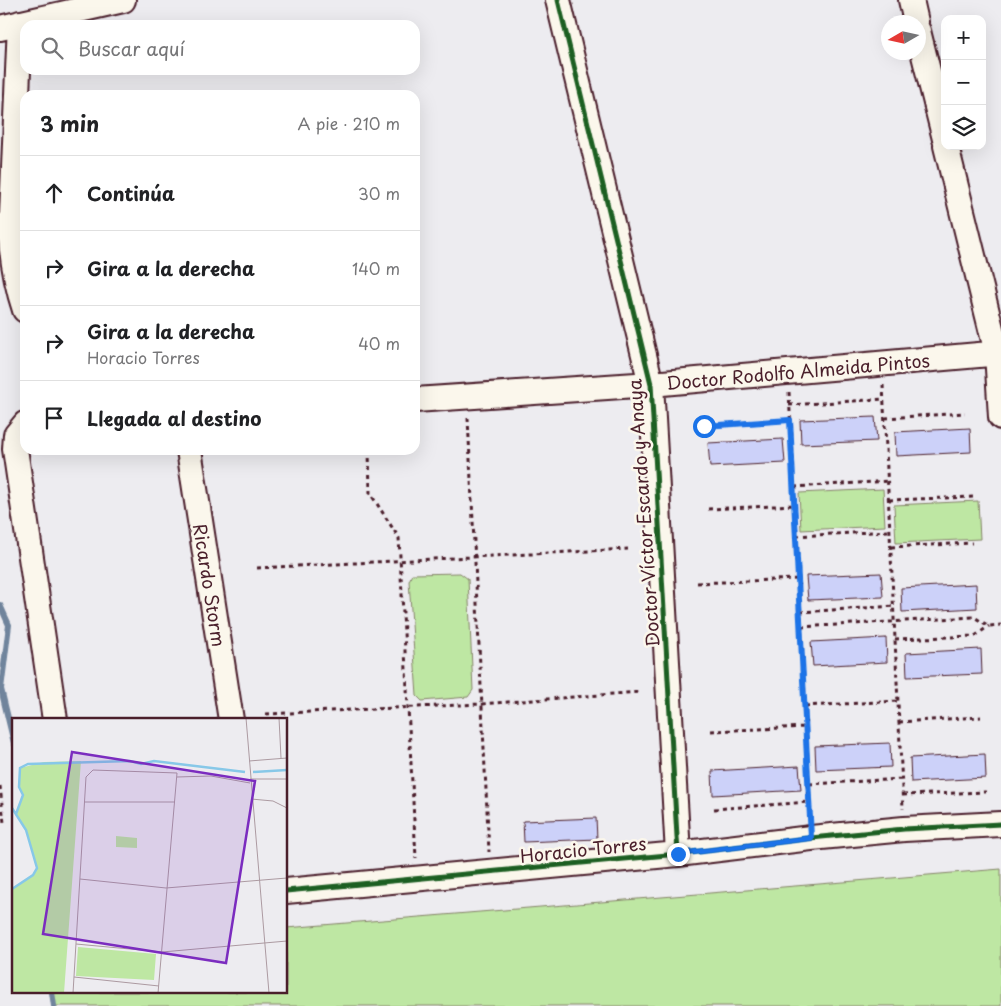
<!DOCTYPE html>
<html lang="es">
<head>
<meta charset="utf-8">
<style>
  :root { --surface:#fff; --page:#f6f6f6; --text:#202124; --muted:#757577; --line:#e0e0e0 }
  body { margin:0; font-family:"Playpen Sans",sans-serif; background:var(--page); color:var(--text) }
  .controls { position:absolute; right:15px; top:15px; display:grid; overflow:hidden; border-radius:10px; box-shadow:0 5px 20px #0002 }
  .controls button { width:45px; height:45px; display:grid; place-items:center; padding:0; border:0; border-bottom:1px solid var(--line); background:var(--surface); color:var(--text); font:25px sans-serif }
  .compass { position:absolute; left:881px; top:15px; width:45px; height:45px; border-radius:50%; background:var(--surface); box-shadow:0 5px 20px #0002; rotate:261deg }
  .stop { position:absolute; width:15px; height:15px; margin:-11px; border:4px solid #1a73e8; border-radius:50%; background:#fff }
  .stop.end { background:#1a73e8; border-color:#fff; box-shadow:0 1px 5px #0008 }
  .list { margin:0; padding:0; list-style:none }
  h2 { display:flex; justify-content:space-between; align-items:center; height:65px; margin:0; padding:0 20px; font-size:21px }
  h2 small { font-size:16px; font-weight:400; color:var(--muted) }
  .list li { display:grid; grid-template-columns:32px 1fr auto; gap:15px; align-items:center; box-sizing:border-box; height:75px; padding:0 20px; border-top:1px solid var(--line) }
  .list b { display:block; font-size:19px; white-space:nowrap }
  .list p { margin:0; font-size:16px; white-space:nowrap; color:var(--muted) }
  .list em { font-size:16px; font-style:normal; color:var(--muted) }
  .icon { flex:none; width:28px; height:28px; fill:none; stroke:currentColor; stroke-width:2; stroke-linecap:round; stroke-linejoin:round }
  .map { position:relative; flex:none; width:1001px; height:1006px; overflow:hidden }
  .search { position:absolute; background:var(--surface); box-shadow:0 5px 20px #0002; left:20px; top:20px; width:400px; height:55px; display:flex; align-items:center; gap:12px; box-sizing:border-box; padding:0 18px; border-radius:15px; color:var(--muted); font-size:19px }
  .panel { position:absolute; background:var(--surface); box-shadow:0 5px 20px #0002; left:20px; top:90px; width:400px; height:365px; border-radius:15px }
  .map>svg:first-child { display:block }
</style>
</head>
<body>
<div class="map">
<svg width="1001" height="1006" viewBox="0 0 1001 1006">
  <rect width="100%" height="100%" fill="#edecf0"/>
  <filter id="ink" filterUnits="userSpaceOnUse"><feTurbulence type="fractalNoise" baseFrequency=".02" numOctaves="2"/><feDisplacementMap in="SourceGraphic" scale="10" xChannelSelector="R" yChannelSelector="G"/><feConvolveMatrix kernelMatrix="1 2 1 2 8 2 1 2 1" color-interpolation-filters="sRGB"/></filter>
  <g filter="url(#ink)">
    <path fill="#bee7a3" stroke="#848367" d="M883,489L885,526L801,530L799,493Z
      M978,501L980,539L896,543L894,505Z
      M460,573L468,579L473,690L468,697L422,701L417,696L409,581L412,574Z
      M1001,869V1006H54L52,992H286V928Z"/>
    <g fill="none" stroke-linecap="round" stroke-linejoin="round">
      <path stroke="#6f849c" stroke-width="6" d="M0,605L9,625L1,689L14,743
        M52,992L54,1006"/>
    </g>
    <path fill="#ccd1f9" stroke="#4a1f2b" d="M875,417L877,441L801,444L800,420Z
      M970,428L971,452L896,456L895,432Z
      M783,439L785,463L710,467L708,443Z
      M881,573L883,597L808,600L806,576Z
      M976,584L977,608L902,612L901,588Z
      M886,638L887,662L813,666L811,642Z
      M981,649L982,674L907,677L906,653Z
      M890,743L891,767L816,770L815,746Z
      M985,754L986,778L911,782L910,758Z
      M799,766L801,790L713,795L712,771Z
      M596,818L597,839L524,842L523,821Z"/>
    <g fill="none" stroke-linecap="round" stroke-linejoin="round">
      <defs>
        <path id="minor" d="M558,0L651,384L678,854
          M911,0L916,22
          M20,23L11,239C13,264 17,286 25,310
          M0,28L123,0
          M918,31L945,139
          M946,146L997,353L1001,417
          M415,400L651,384L1001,353
          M25,424L16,435L15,449L55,720
          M189,450L231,720
          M286,891L678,854L811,838L904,829L1001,824"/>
      </defs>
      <use href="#minor" stroke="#4a1f2b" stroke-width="28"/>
      <path stroke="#4a1f2b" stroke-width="3" stroke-dasharray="4 4" stroke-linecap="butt" d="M883,385L903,809
        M789,392L810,817
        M789,405L884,399
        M468,418L489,852
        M885,418L965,413
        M704,426L790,420
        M369,450L370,493L399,538L416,858
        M794,487L888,481
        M889,500L973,497
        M708,509L795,505
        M796,536L890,531
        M891,547L972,543
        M257,568L628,549
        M697,583L798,579
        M800,612L894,606
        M801,627L974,617L989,626L1001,625
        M895,639L975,636L989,626
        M805,706L898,701
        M266,714L481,704L640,692
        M899,722L981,717
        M711,731L806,727
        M809,784L902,779
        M0,786L4,823
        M903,795L986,792
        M714,809L809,802"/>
      <use href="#minor" stroke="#fbf7ec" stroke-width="24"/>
      <defs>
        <path id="cycleway" d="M558,0L651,384L678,854
          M286,891L678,854L811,838L904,829L1001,824"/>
      </defs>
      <use href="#cycleway" stroke="#fbf7ec" stroke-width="8"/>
      <use href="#cycleway" stroke="#1b5e20" stroke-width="5"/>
    </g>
  </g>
  <g fill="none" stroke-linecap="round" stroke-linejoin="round" filter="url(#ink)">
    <path stroke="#1a73e8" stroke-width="6" d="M678,854L811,838L790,420L704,426"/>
  </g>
  <g text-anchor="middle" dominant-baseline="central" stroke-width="5" stroke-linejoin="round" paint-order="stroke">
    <g font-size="18" fill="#4a1f2b" stroke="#fbf7ec">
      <text transform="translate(798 371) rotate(-5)">Doctor Rodolfo Almeida Pintos</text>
      <text transform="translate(643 513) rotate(-94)">Doctor Víctor Escardo y Anaya</text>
      <text transform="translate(210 585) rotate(81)">Ricardo Storm</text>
      <text transform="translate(583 849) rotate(-6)">Horacio Torres</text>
    </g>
  </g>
  <g transform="translate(12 718)">
    <rect width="275" height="275" fill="#edecf0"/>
    <path d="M69,43L52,275H0V171L21,157L25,149L14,112L4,96L11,77L7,69L8,50L32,44ZM104,118L125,120V130L104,129ZM66,229L144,236L142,262L64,258Z" fill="#bee7a3"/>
    <path fill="none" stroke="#87c8e8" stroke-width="2.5" d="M241,54L275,52M0,90L14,112L25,150L21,157L0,171M4,96L11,77L7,69L8,50L16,46L118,43L129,46L142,43L233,54"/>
    <path fill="none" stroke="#ac9aa1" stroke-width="1" d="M234,0L257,275M267,0L269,40M237,43L275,40M165,59L199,58L238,65M238,61H275M239,81L261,83L275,90M73,84H163M68,161L154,170L275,160M64,226L150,234L275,223M62,259L147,268M61,275L74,59L81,52L165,55L146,275"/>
    <path fill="#7b2cbf" fill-opacity="0.15" stroke="#7b2cbf" stroke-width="2.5" d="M60,34L243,63L214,245L31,216Z"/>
    <rect width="275" height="275" fill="none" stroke="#4a1f2b" stroke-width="2.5"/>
  </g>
</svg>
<div class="controls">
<button>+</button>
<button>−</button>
<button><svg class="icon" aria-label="layers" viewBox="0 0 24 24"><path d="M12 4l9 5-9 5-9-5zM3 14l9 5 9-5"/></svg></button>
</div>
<svg class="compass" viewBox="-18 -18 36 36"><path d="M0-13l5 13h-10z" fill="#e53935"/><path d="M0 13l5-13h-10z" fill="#757577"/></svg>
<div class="stop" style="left:704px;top:426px"></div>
<div class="stop end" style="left:678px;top:854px"></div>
<div class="search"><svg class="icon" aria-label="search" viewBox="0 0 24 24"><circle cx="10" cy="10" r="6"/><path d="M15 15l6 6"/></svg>Buscar aquí</div>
<section class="panel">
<h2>3 min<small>A pie · 210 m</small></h2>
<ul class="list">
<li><svg class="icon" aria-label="ahead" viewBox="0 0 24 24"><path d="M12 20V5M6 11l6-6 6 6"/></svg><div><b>Continúa</b></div><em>30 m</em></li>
<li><svg class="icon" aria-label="right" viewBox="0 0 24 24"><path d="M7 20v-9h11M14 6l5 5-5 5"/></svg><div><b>Gira a la derecha</b></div><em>140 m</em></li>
<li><svg class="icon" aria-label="right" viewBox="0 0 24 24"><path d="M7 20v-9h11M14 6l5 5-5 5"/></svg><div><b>Gira a la derecha</b><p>Horacio Torres</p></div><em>40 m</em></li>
<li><svg class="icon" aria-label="arrive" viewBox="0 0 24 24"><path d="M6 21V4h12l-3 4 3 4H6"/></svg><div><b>Llegada al destino</b></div></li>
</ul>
</section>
</div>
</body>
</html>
